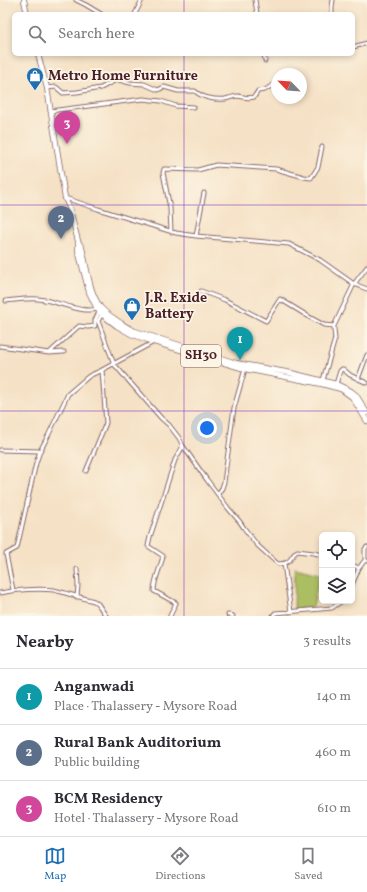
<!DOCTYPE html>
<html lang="en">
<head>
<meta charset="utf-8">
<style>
  :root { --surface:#fff; --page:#f7f7f7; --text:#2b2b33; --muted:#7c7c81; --line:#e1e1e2; --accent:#1f6fb2 }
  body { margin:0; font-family:Vollkorn,serif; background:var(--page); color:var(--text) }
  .controls { position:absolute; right:12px; bottom:12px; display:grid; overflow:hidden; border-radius:6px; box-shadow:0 2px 6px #0003 }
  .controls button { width:36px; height:36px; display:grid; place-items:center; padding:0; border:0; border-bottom:1px solid var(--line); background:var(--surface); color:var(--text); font:20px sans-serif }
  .compass { position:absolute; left:271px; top:68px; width:36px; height:36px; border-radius:50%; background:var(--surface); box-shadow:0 2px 6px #0003; rotate:295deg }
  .you { position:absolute; left:207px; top:428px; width:14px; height:14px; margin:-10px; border:3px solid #fff; border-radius:50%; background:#1a73e8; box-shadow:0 0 0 6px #1a73e833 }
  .badge { display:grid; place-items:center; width:26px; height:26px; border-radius:50%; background:var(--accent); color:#fff; font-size:13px; font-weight:700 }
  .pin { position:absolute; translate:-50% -33px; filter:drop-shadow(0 1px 2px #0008) }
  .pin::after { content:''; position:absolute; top:21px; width:14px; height:12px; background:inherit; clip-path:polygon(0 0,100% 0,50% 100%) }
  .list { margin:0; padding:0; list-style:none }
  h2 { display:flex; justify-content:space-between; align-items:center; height:52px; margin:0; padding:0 16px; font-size:17px }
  h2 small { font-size:13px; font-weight:400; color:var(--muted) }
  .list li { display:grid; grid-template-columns:26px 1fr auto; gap:12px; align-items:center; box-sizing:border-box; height:56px; padding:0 16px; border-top:1px solid var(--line) }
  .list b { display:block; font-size:15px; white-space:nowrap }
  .list p { margin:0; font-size:13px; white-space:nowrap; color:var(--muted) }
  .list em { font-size:13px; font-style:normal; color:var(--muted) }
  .icon { flex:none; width:22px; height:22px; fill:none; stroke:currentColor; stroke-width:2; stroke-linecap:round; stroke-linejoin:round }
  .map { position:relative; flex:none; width:367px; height:616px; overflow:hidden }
  .search { position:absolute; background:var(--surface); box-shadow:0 2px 6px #0003; left:12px; right:12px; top:12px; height:44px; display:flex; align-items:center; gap:10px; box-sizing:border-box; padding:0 14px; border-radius:6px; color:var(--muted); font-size:15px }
  .sheet { height:220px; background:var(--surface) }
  nav { display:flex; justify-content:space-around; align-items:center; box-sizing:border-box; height:56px; border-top:1px solid var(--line); background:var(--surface); font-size:11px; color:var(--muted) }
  nav a { display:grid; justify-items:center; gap:2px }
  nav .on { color:var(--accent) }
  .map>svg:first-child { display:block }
</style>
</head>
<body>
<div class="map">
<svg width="367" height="616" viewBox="0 0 367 616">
  <rect width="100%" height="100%" fill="#fcf5e5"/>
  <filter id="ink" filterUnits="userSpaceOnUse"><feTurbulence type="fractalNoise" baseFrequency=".025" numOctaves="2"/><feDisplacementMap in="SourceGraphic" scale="8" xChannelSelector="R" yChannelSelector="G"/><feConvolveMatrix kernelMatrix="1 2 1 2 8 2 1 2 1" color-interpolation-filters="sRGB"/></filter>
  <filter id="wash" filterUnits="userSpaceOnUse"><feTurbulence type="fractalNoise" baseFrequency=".012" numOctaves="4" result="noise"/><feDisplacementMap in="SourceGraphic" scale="16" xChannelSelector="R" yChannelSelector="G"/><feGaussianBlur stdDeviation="0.9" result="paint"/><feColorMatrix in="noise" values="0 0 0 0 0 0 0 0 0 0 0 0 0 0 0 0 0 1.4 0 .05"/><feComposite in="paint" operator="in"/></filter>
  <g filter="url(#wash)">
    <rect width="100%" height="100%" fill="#f5e1c5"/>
    <path fill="#abbe62" stroke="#7a6e46" d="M295,568L320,574L313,607L294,610Z"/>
  </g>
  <g filter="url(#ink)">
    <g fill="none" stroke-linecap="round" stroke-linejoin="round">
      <defs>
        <path id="minor" d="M76,0L86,5L101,14
          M255,0L257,14
          M135,14L142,0
          M332,14V7L333,0
          M353,47L367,43
          M264,54L265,61
          M47,88L56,87L63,93L77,92L101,88L114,81L119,80L130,83L144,84L158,90L164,87L178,91H195C202,98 215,100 225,99C230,98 234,96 238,96C245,97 247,99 254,97L258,91L265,90L276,83
          M50,111L143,99L161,101L176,106L194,107
          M65,198L98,209L176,233L196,236L289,244L320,260L354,284L367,289
          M171,232L170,208L163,173L164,169L198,170L216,165L276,169L304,177L311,178L318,167L322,147
          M196,236L204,193
          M201,291L225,300L266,321L280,299L311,318L324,325L334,326
          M6,301C17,300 28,298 38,299C55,300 82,314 97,309
          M102,314L98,321L114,364L161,418L169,425L179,438L183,446L207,480L228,508L240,522L244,528L257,545L278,564C293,563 288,559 297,551L314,553L322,555
          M0,346L49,353L79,326L88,327L95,326V320L99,312
          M49,353L64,352
          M358,379L367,355
          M323,380L335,339L334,330V326L354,284L367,267
          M336,384L340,371L342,369H343L350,375L367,383
          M0,450L40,451
          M86,471L106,423L102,370
          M218,494L222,488L224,482L234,408L245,369
          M365,560V549L367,547
          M284,564L291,612
          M352,565L359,568L365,560L367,561
          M352,585L359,568
          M13,590L6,554L17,548L36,463L40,451L48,436L68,394L89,376L102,370L154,342
          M0,593C15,590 39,588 54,590C67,593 81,598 94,601L98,604L106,616
          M77,597L78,585L77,569
          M228,615L233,616
          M170,616L176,603L154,591C154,579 161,567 163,556L148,546L150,537L175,460L183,446
          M273,616L275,613L332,608L342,601"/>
        <path id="primary" d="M24,0L27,14
          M38,54L47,88L65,198L70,210L78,241V250L89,292L97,309L104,316L117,326L131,334L154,342L245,369L322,384L341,389L352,397L367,421
          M79,243L82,248C87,267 89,293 101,308C106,314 113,317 119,322C124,325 129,329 135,331L236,363L291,373L336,384L351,391L356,395L367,413"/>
      </defs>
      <use href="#minor" stroke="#866361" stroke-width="5"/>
      <use href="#primary" stroke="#866361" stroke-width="6"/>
      <use href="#minor" stroke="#fff" stroke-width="3"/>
      <use href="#primary" stroke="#fff" stroke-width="4.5"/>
    </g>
  </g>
  <path fill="none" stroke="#7b2cbf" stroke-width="1" stroke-opacity="0.55" d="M184,0V14M184,54V616M0,205H367M0,411H367"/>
  <defs>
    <symbol id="shop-pin" viewBox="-11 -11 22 30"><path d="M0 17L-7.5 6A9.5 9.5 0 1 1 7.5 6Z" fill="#1f6fb2" stroke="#fcf5e5"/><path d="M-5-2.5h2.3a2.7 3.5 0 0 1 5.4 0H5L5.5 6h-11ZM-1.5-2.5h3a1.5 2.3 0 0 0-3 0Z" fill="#fff"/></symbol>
  </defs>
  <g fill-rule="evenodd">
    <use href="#shop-pin" x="25" y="66" width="20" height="27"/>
    <use href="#shop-pin" x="122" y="296" width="20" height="27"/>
  </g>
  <g text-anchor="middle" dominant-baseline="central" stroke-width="3.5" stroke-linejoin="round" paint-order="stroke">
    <rect fill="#fcf5e5" stroke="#7f5f63" stroke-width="1" x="181" y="345" width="40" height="22" rx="3"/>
    <g font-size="13" font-weight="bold" fill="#4a1f2b">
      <text x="201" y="356">SH30</text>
    </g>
    <g font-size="14" font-weight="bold" fill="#4a1f2b" stroke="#fcf5e5" text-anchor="start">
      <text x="48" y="76">Metro Home Furniture</text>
      <text x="145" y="298">J.R. Exide<tspan x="145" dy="16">Battery</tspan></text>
    </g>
  </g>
</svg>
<div class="controls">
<button><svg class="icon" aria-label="locate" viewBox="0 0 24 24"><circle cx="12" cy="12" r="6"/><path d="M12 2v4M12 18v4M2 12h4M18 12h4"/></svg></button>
<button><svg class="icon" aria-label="layers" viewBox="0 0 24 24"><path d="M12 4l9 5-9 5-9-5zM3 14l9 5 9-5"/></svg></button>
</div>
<svg class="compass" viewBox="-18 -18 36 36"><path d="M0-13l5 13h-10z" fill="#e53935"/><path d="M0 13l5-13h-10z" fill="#7c7c81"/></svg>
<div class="you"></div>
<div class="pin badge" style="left:240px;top:360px;background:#0f9aa8">1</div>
<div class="pin badge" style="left:61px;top:239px;background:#5c6f8a">2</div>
<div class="pin badge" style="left:67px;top:144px;background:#d1479c">3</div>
<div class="search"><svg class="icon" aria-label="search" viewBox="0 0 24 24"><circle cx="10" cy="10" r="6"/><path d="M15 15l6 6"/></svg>Search here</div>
</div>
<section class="sheet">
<h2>Nearby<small>3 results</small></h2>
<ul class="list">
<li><span class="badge" style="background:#0f9aa8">1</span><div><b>Anganwadi</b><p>Place · Thalassery - Mysore Road</p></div><em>140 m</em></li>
<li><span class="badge" style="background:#5c6f8a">2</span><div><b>Rural Bank Auditorium</b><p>Public building</p></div><em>460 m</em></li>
<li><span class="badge" style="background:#d1479c">3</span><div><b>BCM Residency</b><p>Hotel · Thalassery - Mysore Road</p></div><em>610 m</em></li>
</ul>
</section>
<nav>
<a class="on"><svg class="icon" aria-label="map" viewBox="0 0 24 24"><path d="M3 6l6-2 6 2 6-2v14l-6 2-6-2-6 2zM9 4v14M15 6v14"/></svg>Map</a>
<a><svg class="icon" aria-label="directions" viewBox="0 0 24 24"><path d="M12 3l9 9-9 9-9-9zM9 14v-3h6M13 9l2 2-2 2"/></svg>Directions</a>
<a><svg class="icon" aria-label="saved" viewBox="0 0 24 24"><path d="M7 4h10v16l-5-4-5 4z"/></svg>Saved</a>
</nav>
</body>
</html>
